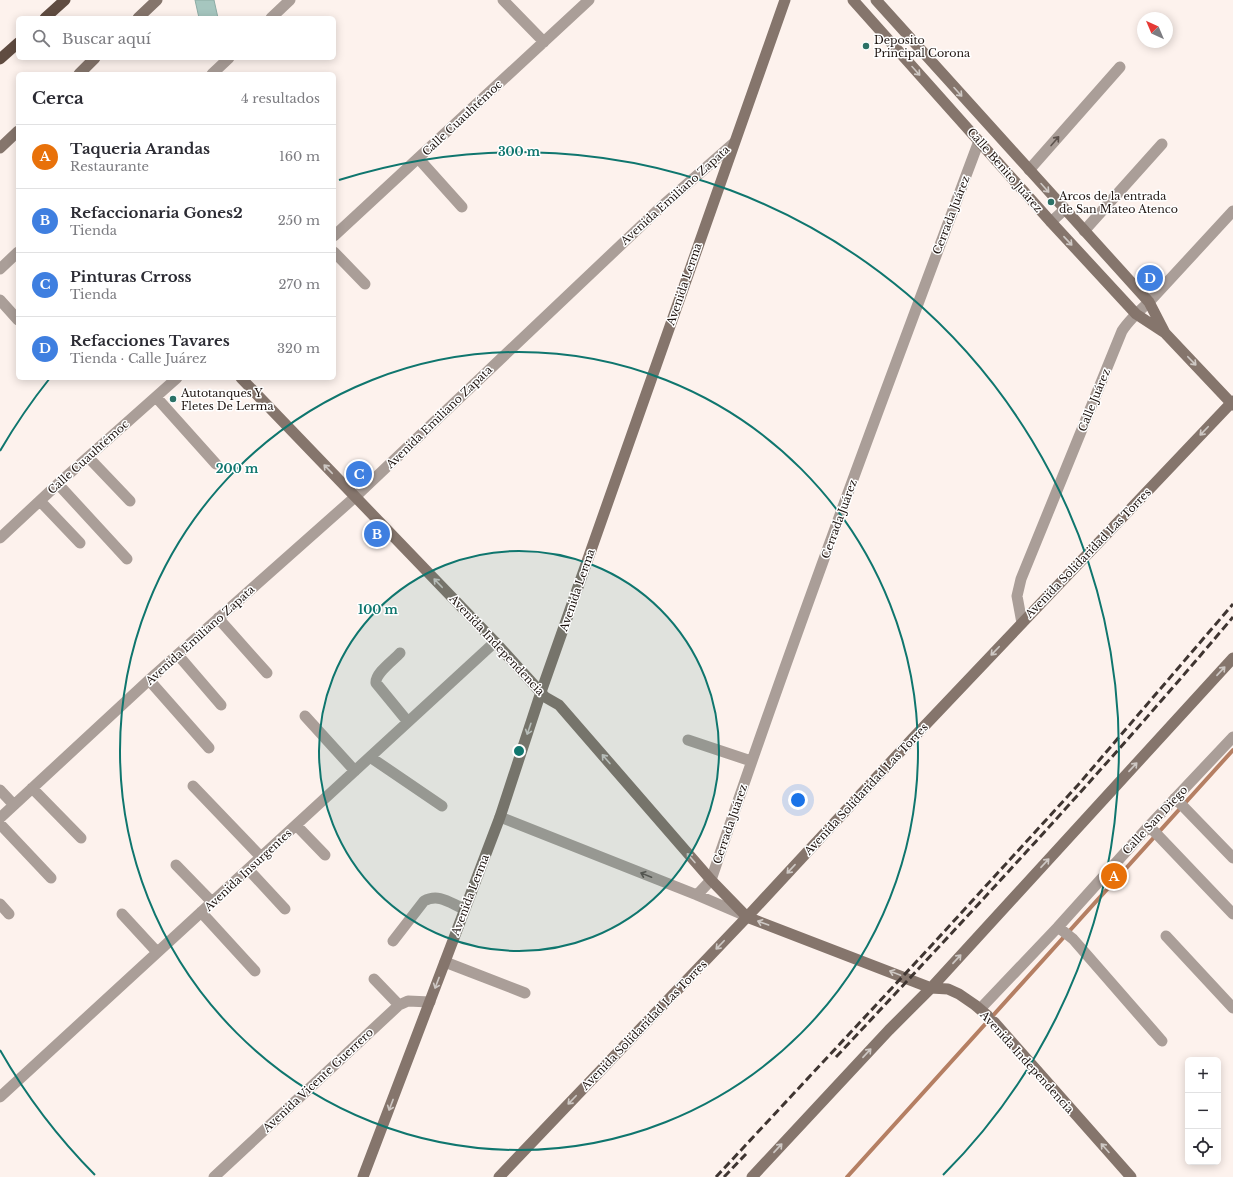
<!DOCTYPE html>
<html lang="es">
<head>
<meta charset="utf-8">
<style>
  :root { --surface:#fff; --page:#f7f7f7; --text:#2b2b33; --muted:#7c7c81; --line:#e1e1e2; --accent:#2c7166 }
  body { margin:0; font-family:"Libre Baskerville",serif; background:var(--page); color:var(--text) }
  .controls { position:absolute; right:12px; bottom:12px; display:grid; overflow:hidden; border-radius:6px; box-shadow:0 2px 10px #0003 }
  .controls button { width:36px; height:36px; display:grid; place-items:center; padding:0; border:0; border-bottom:1px solid var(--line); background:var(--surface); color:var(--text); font:20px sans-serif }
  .compass { position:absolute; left:1137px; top:12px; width:36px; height:36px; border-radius:50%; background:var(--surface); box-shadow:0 2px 10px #0003; rotate:316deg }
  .you { position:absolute; left:798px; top:800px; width:14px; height:14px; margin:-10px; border:3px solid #fff; border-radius:50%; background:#1a73e8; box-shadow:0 0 0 6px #1a73e833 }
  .badge { display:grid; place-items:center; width:26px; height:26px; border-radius:50%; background:var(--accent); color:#fff; font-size:13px; font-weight:700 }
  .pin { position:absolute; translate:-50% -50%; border:2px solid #fff; box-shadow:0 1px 4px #0006 }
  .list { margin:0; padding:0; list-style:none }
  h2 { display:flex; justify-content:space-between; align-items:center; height:52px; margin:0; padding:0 16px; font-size:17px }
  h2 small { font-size:13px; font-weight:400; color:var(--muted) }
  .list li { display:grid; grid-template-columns:26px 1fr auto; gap:12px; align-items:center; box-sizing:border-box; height:64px; padding:0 16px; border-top:1px solid var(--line) }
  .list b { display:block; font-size:15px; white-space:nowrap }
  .list p { margin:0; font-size:13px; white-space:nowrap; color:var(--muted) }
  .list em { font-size:13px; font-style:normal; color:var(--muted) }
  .icon { flex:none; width:22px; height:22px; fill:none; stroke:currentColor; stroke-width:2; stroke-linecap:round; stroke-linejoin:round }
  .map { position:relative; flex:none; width:1233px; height:1177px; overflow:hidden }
  .search { position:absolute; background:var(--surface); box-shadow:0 2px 10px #0003; left:16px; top:16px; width:320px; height:44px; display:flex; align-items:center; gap:10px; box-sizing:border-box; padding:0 14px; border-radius:6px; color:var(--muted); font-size:15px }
  .panel { position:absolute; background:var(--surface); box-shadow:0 2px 10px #0003; left:16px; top:72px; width:320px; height:308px; border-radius:6px }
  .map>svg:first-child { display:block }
</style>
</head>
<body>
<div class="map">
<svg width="1233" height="1177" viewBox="0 0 1233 1177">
  <rect width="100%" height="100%" fill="#fdf2ed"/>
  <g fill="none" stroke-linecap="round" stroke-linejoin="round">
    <path stroke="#b57f63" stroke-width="4" d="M847,1177L1233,750"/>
  </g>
  <path fill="#a6c6bf" stroke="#8caba4" d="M195,0H214L218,18H199Z"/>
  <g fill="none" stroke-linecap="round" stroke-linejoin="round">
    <path stroke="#aa9e98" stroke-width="11" d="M503,0L544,42
      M271,18L290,0
      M212,74L229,58
      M418,158L462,207
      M1029,170L1120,67
      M1084,231L1162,144
      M334,236L589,0
      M334,252L365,284
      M0,269L18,252
      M0,300L18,320
      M156,397L216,464
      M88,457L130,501
      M58,484L127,559
      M40,501L80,543
      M0,538L61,481L177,378
      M218,618L267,673
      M1022,623L1017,596L1021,579L1122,331C1129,320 1139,311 1149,302L1233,211
      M400,653C394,660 375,673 376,683L408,722
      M178,655L221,705
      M149,680L209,748
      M305,716L355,771
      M688,740L751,761
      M370,757L442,806
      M193,786L261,857
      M32,788L81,838
      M0,790L14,805
      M1175,798L1233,858
      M500,817L697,895L746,916
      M0,818L149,680L355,497L661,207L734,143
      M0,824L51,878
      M296,825L325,855
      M1149,826L1233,914
      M176,865L212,902
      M248,869L285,909
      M697,895L711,880C795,632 887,386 979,141
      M0,904L9,914
      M201,912L255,971
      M122,914L157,952
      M1058,927L1073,939L1162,1041
      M1166,936L1233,1008
      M393,941L424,901C439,893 450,903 464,909
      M445,962L525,993
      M374,979L399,1005
      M980,1009L1058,927L1149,826L1233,737
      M0,1097L495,642
      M214,1177L399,1005L408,1001L430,1002"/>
    <path stroke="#aa9e98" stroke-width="11" d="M1051,222L1064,210"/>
    <path stroke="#85756c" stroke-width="11" d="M853,0L1051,222L1136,314L1165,333L1233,405
      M876,0L1149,302L1165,333
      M138,18L157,0
      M79,74L95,58
      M0,148L18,131
      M241,378L495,642L545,697L559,705L711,880L747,917L931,988L948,989L959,994L975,1005L988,1016
      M994,1022L1131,1177
      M363,1177L500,817L541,692L785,0
      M499,1177L747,917L913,738L1233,401
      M752,1177L889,1030L931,988L1233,658"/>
    <path stroke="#604c41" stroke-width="11" d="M45,18L65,0
      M0,59L18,43"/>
    <path stroke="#3f3531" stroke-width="3" stroke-dasharray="8 4" stroke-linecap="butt" d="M836,1057C971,913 1106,768 1233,617
      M716,1177L931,946L1078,785L1233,604
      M724,1177L746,1154"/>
  </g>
  <defs><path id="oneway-shaft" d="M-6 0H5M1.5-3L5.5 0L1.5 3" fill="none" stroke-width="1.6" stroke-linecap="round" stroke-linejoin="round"/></defs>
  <g stroke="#cec8c4">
    <use href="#oneway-shaft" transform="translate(916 71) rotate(48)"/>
    <use href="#oneway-shaft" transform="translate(958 92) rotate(48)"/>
    <use href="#oneway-shaft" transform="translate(1045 188) rotate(48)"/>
    <use href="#oneway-shaft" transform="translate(1068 241) rotate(47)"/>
    <use href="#oneway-shaft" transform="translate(1192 361) rotate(46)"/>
    <use href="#oneway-shaft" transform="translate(1204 431) rotate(134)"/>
    <use href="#oneway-shaft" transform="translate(328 469) rotate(-134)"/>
    <use href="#oneway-shaft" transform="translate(438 583) rotate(-134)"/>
    <use href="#oneway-shaft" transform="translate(995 651) rotate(134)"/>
    <use href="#oneway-shaft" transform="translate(1221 671) rotate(-47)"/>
    <use href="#oneway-shaft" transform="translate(529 729) rotate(109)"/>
    <use href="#oneway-shaft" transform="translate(606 759) rotate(-131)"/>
    <use href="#oneway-shaft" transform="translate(1133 767) rotate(-47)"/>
    <use href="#oneway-shaft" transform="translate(691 858) rotate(-131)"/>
    <use href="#oneway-shaft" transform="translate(1045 863) rotate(-47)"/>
    <use href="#oneway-shaft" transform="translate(791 869) rotate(133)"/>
    <use href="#oneway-shaft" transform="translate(763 923) rotate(-160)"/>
    <use href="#oneway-shaft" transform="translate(720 945) rotate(134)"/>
    <use href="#oneway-shaft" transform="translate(957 959) rotate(-47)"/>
    <use href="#oneway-shaft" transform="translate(895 973) rotate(-159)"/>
    <use href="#oneway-shaft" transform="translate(437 983) rotate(111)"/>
    <use href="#oneway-shaft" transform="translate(867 1053) rotate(-47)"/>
    <use href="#oneway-shaft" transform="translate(572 1100) rotate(134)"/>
    <use href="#oneway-shaft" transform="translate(391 1105) rotate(111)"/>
    <use href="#oneway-shaft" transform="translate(778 1148) rotate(-47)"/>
    <use href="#oneway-shaft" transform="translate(1105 1148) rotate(-132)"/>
  </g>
  <g stroke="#5d524d">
    <use href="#oneway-shaft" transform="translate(1055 141) rotate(-49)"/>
    <use href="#oneway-shaft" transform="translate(646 875) rotate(-158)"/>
  </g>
  <circle cx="519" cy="751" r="200" fill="#0f766e" fill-opacity=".12"/>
  <g fill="none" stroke="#0f766e" stroke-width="2">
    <circle cx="519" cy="751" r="200"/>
    <circle cx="519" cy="751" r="399"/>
    <path d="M95 1175A599 599 0 0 1 0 1050M0 451A599 599 0 0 1 50 378M339 180A599 599 0 0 1 943 1175"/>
  </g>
  <g fill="#2c7166" stroke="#fff" stroke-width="1.5">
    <circle cx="866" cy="46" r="4"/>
    <circle cx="1051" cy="202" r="4"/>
    <circle cx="173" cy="399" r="4"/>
  </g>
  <g text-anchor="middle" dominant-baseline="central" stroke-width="3" stroke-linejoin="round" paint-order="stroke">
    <g font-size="11" fill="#1e1410" stroke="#fff" text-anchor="start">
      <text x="874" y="40">Deposito<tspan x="874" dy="13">Principal Corona</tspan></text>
      <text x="1059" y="196">Arcos de la entrada<tspan x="1059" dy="13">de San Mateo Atenco</tspan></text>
      <text x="181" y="393">Autotanques Y<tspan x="181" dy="13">Fletes De Lerma</tspan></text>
    </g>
    <g font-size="11" fill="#1e1410" stroke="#fff">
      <text transform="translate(462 118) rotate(-43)">Calle Cuauhtémoc</text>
      <text transform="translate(1005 170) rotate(49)">Calle Benito Juárez</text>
      <text transform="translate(675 195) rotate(-42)">Avenida Emiliano Zapata</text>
      <text transform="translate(951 215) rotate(-69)">Cerrada Juárez</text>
      <text transform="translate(684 284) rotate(-71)">Avenida Lerma</text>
      <text transform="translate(1094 400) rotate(-68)">Calle Juárez</text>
      <text transform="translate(439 417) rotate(-44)">Avenida Emiliano Zapata</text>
      <text transform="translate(88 457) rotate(-42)">Calle Cuauhtémoc</text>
      <text transform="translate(839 519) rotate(-70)">Cerrada Juárez</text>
      <text transform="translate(1088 553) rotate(-46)">Avenida Solidaridad Las Torres</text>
      <text transform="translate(577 590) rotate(-71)">Avenida Lerma</text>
      <text transform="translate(200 635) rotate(-42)">Avenida Emiliano Zapata</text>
      <text transform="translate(497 645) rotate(47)">Avenida Independencia</text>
      <text transform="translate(866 789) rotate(-47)">Avenida Solidaridad Las Torres</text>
      <text transform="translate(1155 820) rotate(-47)">Calle San Diego</text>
      <text transform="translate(730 824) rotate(-71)">Cerrada Juárez</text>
      <text transform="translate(248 870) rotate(-43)">Avenida Insurgentes</text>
      <text transform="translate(470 895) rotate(-69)">Avenida Lerma</text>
      <text transform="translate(644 1025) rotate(-46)">Avenida Solidaridad Las Torres</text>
      <text transform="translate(1027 1062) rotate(48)">Avenida Independencia</text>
      <text transform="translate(318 1080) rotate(-43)">Avenida Vicente Guerrero</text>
    </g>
  </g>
  <circle cx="519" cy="751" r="6" fill="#0f766e" stroke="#fff" stroke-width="2"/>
  <g font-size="12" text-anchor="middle" font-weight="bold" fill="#0f766e" stroke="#fff" stroke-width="3" stroke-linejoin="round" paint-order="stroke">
    <text x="519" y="156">300 m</text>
    <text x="237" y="473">200 m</text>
    <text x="378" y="614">100 m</text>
  </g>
</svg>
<div class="controls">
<button>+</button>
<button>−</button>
<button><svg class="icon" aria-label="locate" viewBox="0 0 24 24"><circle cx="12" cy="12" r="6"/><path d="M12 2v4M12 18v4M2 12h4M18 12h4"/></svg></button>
</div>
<svg class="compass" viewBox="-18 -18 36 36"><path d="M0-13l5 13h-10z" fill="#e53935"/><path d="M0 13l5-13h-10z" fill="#7c7c81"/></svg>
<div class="you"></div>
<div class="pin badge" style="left:1114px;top:876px;background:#e8710a">A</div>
<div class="pin badge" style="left:377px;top:534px;background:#3f7fe0">B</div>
<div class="pin badge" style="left:359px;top:474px;background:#3f7fe0">C</div>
<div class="pin badge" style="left:1150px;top:278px;background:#3f7fe0">D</div>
<div class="search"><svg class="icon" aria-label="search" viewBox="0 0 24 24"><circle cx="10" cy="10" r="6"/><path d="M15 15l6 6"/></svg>Buscar aquí</div>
<section class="panel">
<h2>Cerca<small>4 resultados</small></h2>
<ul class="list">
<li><span class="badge" style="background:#e8710a">A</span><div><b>Taqueria Arandas</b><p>Restaurante</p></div><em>160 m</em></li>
<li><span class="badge" style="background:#3f7fe0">B</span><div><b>Refaccionaria Gones2</b><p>Tienda</p></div><em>250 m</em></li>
<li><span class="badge" style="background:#3f7fe0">C</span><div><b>Pinturas Crross</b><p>Tienda</p></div><em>270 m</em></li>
<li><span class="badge" style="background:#3f7fe0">D</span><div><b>Refacciones Tavares</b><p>Tienda · Calle Juárez</p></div><em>320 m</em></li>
</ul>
</section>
</div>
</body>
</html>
